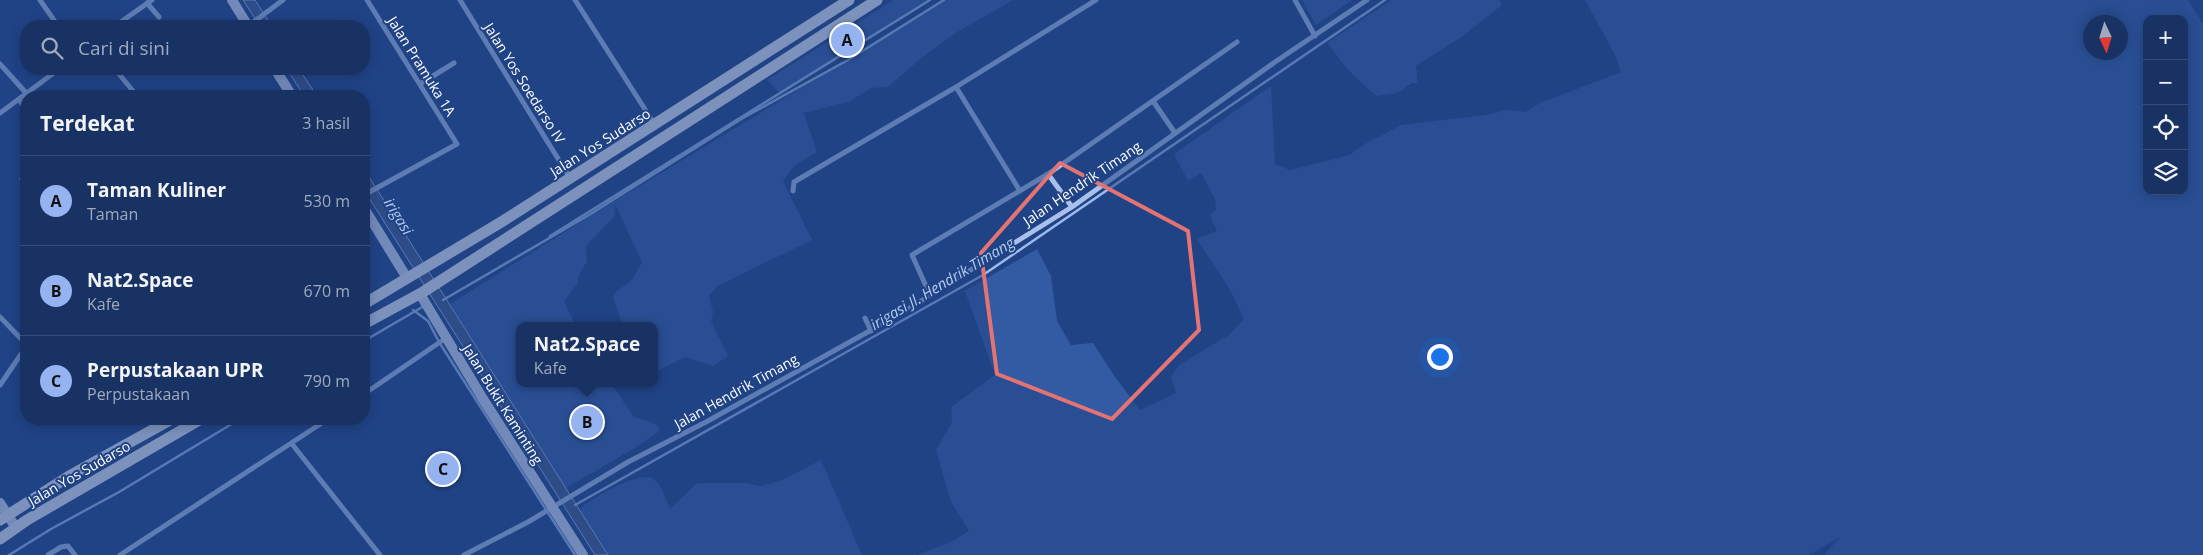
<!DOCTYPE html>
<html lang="id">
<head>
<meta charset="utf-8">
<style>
  :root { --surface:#183264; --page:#253e6d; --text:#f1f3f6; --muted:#9faabf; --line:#364d78; --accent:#95b2f1 }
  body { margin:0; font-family:"Open Sans",sans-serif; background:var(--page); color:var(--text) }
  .controls { position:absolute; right:15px; top:15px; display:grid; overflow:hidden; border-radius:10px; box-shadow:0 2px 12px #0003 }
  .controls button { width:45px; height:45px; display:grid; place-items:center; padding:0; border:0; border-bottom:1px solid var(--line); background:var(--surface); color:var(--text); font:25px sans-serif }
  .compass { position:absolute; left:2083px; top:15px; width:45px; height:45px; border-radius:50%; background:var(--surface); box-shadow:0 2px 12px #0003; rotate:176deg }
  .you { position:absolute; left:1439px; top:356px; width:18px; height:18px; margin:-12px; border:4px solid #fff; border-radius:50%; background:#1a73e8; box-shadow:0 0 0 8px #1a73e833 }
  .badge { display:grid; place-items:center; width:32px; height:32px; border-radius:50%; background:var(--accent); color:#111; font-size:16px; font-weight:700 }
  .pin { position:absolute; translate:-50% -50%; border:2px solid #fff; box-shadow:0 1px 5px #0006 }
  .popup { position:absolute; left:516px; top:322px; width:142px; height:65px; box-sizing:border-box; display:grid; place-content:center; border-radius:10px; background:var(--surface); filter:drop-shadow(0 1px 4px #0005); font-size:16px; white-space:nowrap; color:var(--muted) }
  .popup b { font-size:19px; color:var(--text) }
  .popup::after { content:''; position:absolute; left:50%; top:100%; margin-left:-10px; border:10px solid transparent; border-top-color:var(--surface) }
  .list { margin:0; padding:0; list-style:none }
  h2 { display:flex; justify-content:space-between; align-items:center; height:65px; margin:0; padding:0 20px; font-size:21px }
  h2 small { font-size:16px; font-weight:400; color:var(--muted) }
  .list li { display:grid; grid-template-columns:32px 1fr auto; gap:15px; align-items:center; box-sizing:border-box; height:90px; padding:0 20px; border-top:1px solid var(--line) }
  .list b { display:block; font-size:19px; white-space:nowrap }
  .list p { margin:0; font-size:16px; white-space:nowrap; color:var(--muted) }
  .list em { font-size:16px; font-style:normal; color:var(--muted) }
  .icon { flex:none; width:28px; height:28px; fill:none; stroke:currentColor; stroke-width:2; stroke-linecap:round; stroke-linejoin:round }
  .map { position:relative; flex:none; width:2203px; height:555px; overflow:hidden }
  .search { position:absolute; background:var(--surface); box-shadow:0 2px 12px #0003; left:20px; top:20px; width:350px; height:55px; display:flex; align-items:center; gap:12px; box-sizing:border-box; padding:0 18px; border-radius:20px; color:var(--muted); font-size:19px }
  .panel { position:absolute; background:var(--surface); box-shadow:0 2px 12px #0003; left:20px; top:90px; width:350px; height:335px; border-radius:20px }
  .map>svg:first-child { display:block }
</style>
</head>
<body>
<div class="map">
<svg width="2203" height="555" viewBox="0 0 2203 555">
  <rect width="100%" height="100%" fill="#204386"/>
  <path fill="#335ba3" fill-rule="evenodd" d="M894,0H927L779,93L767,80Z
    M947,0H1013L957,32L920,59L888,87L871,88L848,102L804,113L817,152L794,166L783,181L812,240L719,285L709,295L713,312L711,321L728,356L713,366L685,357L655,372L654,326H623L613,298L616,292L632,280L642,262L615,204L614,217L586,246L587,261L579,275L577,284L564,301L576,326H520V383H611L634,417L656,424L660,430C657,436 579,481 566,488L450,304L598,211Z
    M1302,0H1352L1316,25Z
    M1391,0H1499L1502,5L1460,38L1416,66L1418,83H1412L1398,93L1376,96L1349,71L1327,43Z
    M1585,0H2188L2203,24V555H1824L1840,537L1809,555H917L953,541L969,531L951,502L936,450L952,422L951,407L995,375L965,291L1037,249L1051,276L1057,321L1071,345L1093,343L1115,377L1140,410L1176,393L1171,377L1179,365L1229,335L1244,319L1230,290L1197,239L1217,231L1210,215L1216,210L1215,199L1201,173L1188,181L1174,154L1271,86L1275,164L1290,170L1350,155L1363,145L1401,125L1485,115L1507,110L1525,112L1540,103L1621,72L1615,55ZM2147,19H2184V191H2147ZM2090,22H2120V52H2090Z
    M821,460L862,555H608L581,512V508C592,498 641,469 654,479C662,485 666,500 670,509L697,483H745L760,486L780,481Z"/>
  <path fill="#3e5889" stroke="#9cbaeb" d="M243,0H255L272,26H260Z
    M287,69H299L317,96H304Z
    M364,169L608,555H595L364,190Z"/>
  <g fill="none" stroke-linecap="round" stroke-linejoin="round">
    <path stroke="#9cbaeb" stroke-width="2.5" d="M550,236L930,0
      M443,300L589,215L743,118L848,60L944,0
      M413,310L428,321L439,342L575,555
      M364,341L424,306
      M575,505L983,275L1385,0
      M9,555L51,529L119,492L240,419"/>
    <path stroke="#a9c0ea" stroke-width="5" d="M40,0L58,26
      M460,0L570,178
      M575,0L655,125
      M1295,0L1315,36
      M147,3L159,17
      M115,26L152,0
      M248,26L283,0
      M0,64L27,94
      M115,69L137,96
      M420,84L454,63
      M956,87L1020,191
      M19,99L26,111
      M1153,101L1175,133
      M0,113L59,69
      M1048,174L1072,207
      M22,179L26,176
      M793,191L794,182L956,87L1096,0
      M364,195L457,144L367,0
      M930,295L912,255L1048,174L1237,42
      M0,317L26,344
      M865,318L871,331
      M0,385L26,347
      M364,394L446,338
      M292,444L380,555
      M48,555L61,547L68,546L75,555
      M120,555L328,419
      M464,555L528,522L628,462L706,422L900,314L1072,207L1275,62L1367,0"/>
    <path stroke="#d4e0f8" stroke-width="10" d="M232,0L248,26
      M275,69L292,96
      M364,208L407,278
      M420,294L483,399L583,555
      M0,503L16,528"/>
    <path stroke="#ecf2fe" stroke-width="11" d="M364,304L503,221L849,0
      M364,324L423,292L877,0
      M0,520L71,475L172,419
      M0,539L27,520L201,419"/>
  </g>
  <path d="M0 0H2203V555H0ZM1060,163L1188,231L1199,330L1112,419L997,374L981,253Z" fill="#204386" fill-opacity=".55" fill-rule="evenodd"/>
  <path fill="none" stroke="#e47373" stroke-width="4" stroke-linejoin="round" d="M1060,163L1188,231L1199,330L1112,419L997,374L981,253Z"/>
  <g text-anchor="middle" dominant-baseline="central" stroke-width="4" stroke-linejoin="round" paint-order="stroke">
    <g font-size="14" fill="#fff" stroke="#204386">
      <text transform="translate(422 66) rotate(58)">Jalan Pramuka 1A</text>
      <text transform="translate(525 83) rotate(58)">Jalan Yos Soedarso IV</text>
      <text transform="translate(600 142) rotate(-32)">Jalan Yos Sudarso</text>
      <text transform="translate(1082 183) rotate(-34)">Jalan Hendrik Timang</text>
      <text transform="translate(736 391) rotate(-29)">Jalan Hendrik Timang</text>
      <text transform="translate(503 404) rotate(58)">Jalan Bukit Kaminting</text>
      <text transform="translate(79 473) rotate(-30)">Jalan Yos Sudarso</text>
    </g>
    <g font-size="15" font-style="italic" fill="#b4cbf1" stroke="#204386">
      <text transform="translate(399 216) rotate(58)">irigasi</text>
      <text transform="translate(942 283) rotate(-31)">irigasi Jl. Hendrik Timang</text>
    </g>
  </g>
</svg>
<div class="controls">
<button>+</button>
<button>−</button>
<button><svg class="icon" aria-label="locate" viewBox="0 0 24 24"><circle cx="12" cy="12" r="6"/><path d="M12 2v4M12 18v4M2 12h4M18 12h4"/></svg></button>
<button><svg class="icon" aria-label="layers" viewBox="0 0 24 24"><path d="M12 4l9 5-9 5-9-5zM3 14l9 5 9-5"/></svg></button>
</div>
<svg class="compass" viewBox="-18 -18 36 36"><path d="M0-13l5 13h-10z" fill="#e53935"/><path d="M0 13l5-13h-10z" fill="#9faabf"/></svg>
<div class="you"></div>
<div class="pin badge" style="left:847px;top:40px">A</div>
<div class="pin badge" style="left:587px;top:422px">B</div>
<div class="popup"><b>Nat2.Space</b>Kafe</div>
<div class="pin badge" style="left:443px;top:469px">C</div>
<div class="search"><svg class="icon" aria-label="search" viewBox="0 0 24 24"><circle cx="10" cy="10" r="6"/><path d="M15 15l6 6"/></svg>Cari di sini</div>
<section class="panel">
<h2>Terdekat<small>3 hasil</small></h2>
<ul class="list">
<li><span class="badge">A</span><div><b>Taman Kuliner</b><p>Taman</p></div><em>530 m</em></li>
<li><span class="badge">B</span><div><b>Nat2.Space</b><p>Kafe</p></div><em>670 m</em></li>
<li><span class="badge">C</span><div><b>Perpustakaan UPR</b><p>Perpustakaan</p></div><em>790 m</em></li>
</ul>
</section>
</div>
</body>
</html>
